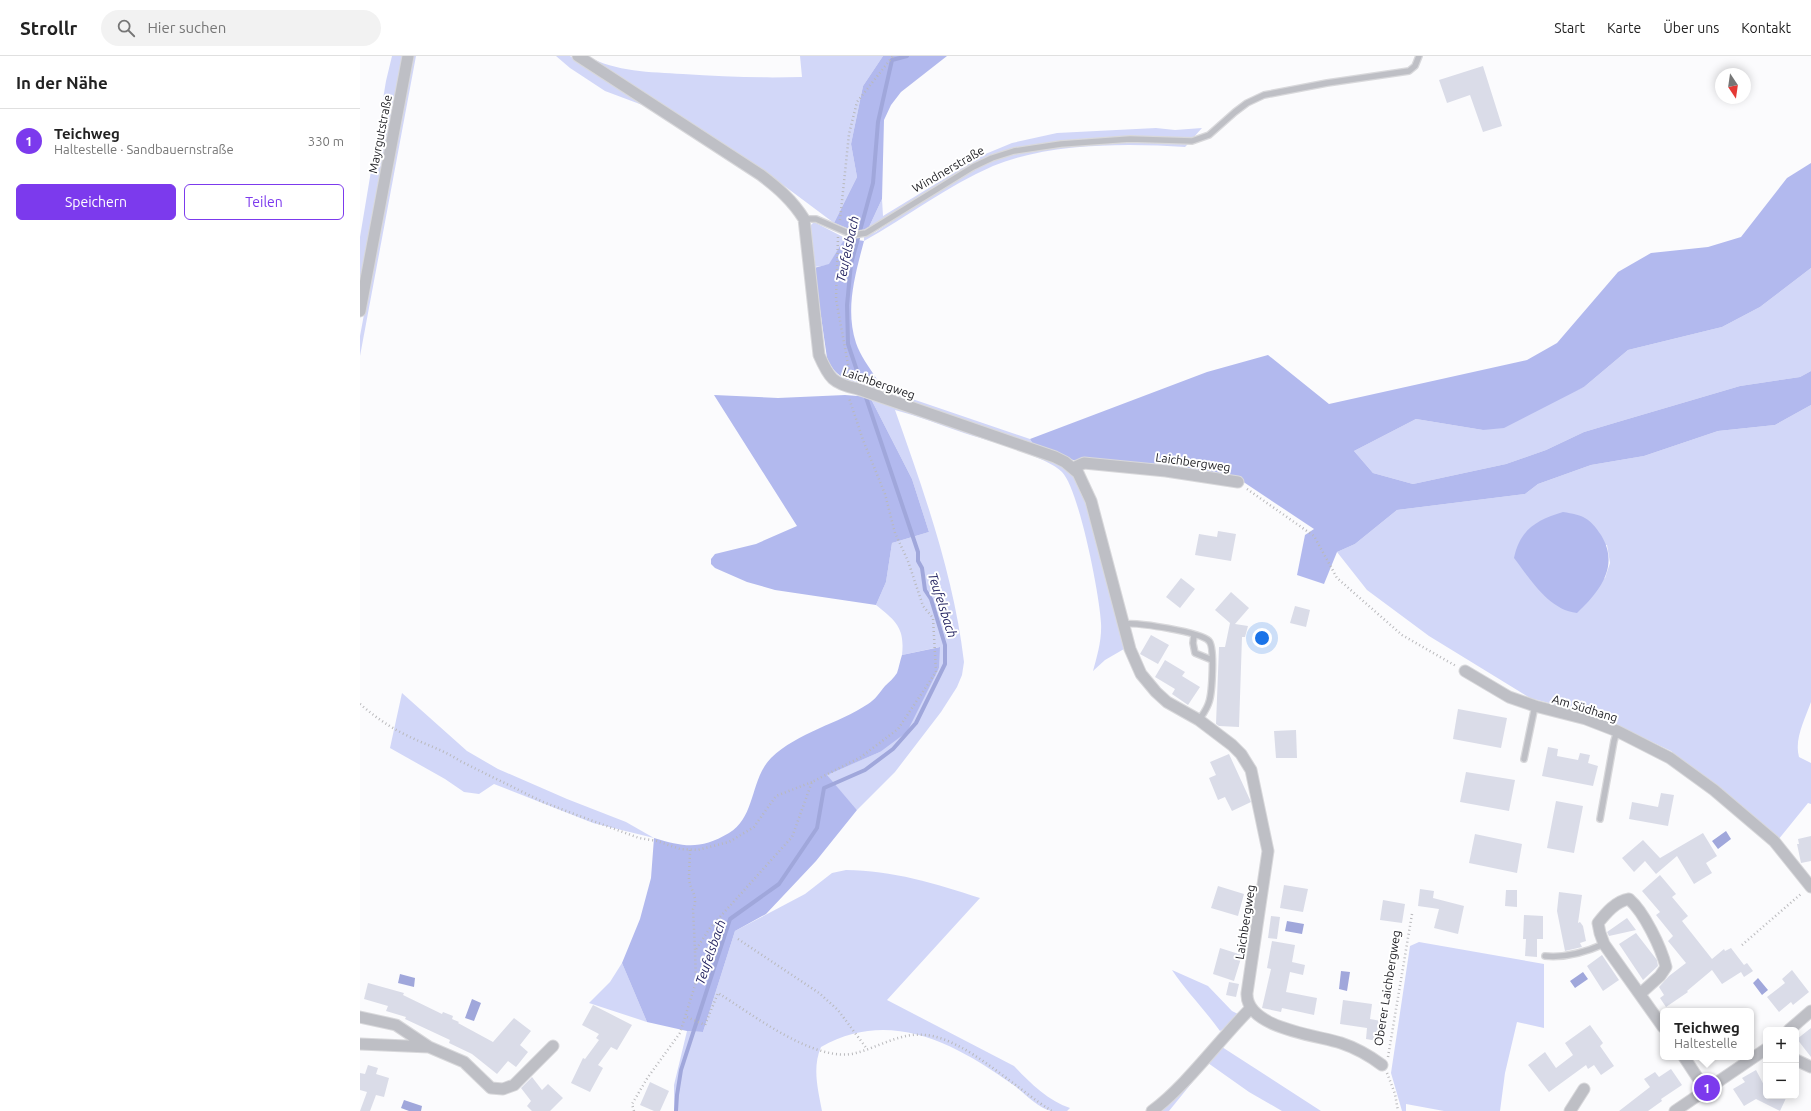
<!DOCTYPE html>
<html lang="de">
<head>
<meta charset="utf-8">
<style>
  :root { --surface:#fff; --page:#f2f2f2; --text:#222; --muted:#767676; --line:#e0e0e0; --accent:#7c3aed }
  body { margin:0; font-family:Ubuntu,sans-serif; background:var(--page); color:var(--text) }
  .controls { position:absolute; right:12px; bottom:12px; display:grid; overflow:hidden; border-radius:6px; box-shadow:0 2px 10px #0003 }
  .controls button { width:36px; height:36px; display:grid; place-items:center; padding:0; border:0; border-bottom:1px solid var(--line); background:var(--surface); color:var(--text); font:20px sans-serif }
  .compass { position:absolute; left:1355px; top:12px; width:36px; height:36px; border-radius:50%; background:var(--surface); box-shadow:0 2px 10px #0003; rotate:167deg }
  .you { position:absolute; left:902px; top:582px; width:14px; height:14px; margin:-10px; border:3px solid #fff; border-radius:50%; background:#1a73e8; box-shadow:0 0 0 6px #1a73e833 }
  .badge { display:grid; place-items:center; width:26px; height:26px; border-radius:50%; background:var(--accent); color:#fff; font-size:13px; font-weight:700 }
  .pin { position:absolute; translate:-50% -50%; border:2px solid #fff; box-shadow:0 1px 4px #0006 }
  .popup { position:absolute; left:1300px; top:952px; width:94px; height:52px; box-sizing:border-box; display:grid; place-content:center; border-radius:6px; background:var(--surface); filter:drop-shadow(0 1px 3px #0005); font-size:13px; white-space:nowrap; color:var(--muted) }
  .popup b { font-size:15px; color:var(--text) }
  .popup::after { content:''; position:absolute; left:50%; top:100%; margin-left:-8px; border:8px solid transparent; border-top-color:var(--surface) }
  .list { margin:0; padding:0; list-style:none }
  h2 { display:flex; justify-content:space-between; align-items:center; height:52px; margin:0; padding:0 16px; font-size:17px }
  h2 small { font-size:13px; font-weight:400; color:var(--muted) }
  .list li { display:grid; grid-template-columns:26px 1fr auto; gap:12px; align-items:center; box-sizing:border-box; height:64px; padding:0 16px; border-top:1px solid var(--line) }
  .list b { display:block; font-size:15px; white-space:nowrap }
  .list p { margin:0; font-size:13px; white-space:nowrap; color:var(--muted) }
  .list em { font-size:13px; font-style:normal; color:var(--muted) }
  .actions { display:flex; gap:8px; padding:12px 16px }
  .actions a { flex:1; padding:9px 0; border:1px solid var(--accent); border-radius:6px; text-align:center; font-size:14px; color:var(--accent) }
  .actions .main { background:var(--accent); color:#fff }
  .icon { flex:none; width:22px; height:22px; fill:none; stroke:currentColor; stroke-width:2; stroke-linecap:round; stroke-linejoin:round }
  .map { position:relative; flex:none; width:1451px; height:1055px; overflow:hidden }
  header { display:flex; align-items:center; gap:24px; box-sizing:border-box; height:56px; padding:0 20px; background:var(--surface); border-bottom:1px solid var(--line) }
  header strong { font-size:19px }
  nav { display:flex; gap:22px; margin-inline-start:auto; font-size:14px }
  .search { width:280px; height:36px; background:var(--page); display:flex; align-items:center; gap:10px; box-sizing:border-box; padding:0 14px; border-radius:22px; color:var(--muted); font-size:15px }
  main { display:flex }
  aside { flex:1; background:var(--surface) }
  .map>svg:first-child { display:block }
</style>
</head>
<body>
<header>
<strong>Strollr</strong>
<div class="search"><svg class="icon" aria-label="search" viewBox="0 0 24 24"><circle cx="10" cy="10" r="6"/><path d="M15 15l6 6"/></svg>Hier suchen</div>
<nav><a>Start</a><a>Karte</a><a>Über uns</a><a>Kontakt</a></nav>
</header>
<main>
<aside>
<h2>In der Nähe<small></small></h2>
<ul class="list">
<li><span class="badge">1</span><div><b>Teichweg</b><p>Haltestelle · Sandbauernstraße</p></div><em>330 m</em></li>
</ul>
<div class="actions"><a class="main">Speichern</a><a>Teilen</a></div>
</aside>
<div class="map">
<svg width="1451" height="1055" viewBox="0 0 1451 1055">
  <rect width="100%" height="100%" fill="#fbfbfd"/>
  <path fill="#d2d7f8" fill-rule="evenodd" d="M32,0H44L0,227V181L26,25Z
    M52,0H56L0,300V280Z
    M196,0H210L285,50L245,35L210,12Z
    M227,0C256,16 290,16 323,18C363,21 402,22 442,21L440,0H523L503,30L491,88L497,121L474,167L407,117Z
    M796,72L815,74L842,72L833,82C768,81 700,78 637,98L510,172L504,174L509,171L522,143L523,160L623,99L652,87L697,77Z
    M759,86L828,88L825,91C766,87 688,87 633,110C587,130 547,161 504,185V181L516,176C553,152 601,115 642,102C679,90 720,89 759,86Z
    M454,166L485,182L469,209L454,211L450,170Z
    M1451,212V315L1440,321L1380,330L1261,365L1224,376L1186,394L1146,408L1053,428L1013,417L994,395L1056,363L1123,374L1224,331L1268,294L1362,271L1400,251Z
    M516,322L526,334L670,383L673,388L512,332Z
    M510,341L702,409L716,422L724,435L764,593L745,604L733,615C737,600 742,584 741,567C740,541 719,433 702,416C688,401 626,384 604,377C581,369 558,360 535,354C564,436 594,520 604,606L602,619L597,631L581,656L535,716L497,754L466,719L520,696L579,612V591L542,599C545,572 536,565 516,549L526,526L532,487L569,476L552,423Z
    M1451,349V646C1445,663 1434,683 1439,701L1451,707V748L1448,747L1418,784L1311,695L1235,659L1170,642L1069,580L1007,534L977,496L995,488L1037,454L1165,438L1178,428L1231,409L1284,400L1358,375L1415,369ZM1247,489L1250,507L1245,522L1184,539L1155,502Z
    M42,637L107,695L138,713L207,743L266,766L294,782L233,767L134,728L119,738L104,736L85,723L30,692Z
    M486,814C531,814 577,828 620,842L527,944L654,1010C669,1026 688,1045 710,1052L707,1055C702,1055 696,1055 692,1055C677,1052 664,1036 652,1028C594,987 530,952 461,991C452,1012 458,1033 462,1055H314V1029L327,975L343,976L375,875L445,838L472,817Z
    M1059,886L1184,908V972L1157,966L1145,1017L1140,1055H1084L1046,1048V1055H1042L1031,1017L1050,890Z
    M262,907L287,966L229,947L250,926Z
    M812,914L848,930L872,955L878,958L868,970L860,975C845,954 826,935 812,914Z
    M862,991L961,1055H922L889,1036L848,1007L809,1055H800Z"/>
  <path fill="#b2b9ee" d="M523,0H587L541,36L531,49L524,64L522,143L509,171L504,174L489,173L474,167L497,121L491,88L503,30Z
    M1451,107V212L1400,251L1362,271L1268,294L1224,331L1144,372L1123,374L1056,363L994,395L1013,417L1053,428L1146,408L1186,394L1224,376L1261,365L1380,330L1440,321L1451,315V349L1415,369L1358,375L1284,400L1231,409L1178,428L1165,438L1037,454L995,488L977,496L964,528L937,519L945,479L954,473L879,423L800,408L713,404L673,388L670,383L847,316L908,299L969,348L1167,304L1197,287L1258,216L1291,197L1348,191L1381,181L1427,122Z
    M485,182L504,185C495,219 485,253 496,287C500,299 509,311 516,322L512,332C491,325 476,324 467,302L454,212L469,208Z
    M354,339L418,342L485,339L510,341L552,423L569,476L532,487L526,526L516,549L415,534L387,526L355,512L351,508V503L355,498L396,488L437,470Z
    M1203,456C1223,459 1230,462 1241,479C1260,510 1240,535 1217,557C1189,554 1170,523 1154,502C1160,473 1177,464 1203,456Z
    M580,591L579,612L547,676L520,696L467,719L497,754L456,805L406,858L375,875L343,976L327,975L287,966L262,907L280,863L291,822L294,782C324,791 340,794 369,777C396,761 390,723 411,702C438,676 478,668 508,648C515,644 520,636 525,630C529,626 534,622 537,617C539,611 540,605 542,599Z"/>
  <path fill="#a0a7db" d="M1366,775L1371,783L1358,793L1352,785Z
    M927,865L944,868L942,878L925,875Z
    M981,915L990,916L987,935L979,933Z
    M1223,916L1228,923L1215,932L1210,925Z
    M40,918L55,922L54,931L38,927Z
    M1398,922L1408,934L1402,939L1393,927Z
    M112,943L121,947L114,965L105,962Z
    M44,1044L62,1050L61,1055H49L41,1052Z"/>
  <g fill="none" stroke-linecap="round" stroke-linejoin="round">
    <path stroke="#a0a7db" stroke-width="4" d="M316,1055L317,1039L321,1014L370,863L419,828L457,772L464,732L505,714L533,693L556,667L585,608V589L571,543L565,534L562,512L558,505V496L488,288L487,249L491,208L513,127L518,66L532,4L547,0"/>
  </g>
  <path fill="#dadce8" d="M1123,10L1142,70L1123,76L1110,39L1087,47L1079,24Z
    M858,475L876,478L871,505L835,499L839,478L857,481Z
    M821,522L835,533L820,552L806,541Z
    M871,536L889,552L875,568L888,570L885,581H882L879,671L859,670L856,668L859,591H865L870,567L855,554Z
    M935,550L950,554L946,571L930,567Z
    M791,579L809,589L798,608L780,598Z
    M805,604L825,616L822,620L840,631L828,649L812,638L815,633L795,621Z
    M1098,653L1147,662L1141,692L1093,683Z
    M936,674L937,702H916L914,675Z
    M1188,691L1198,693L1197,700L1218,704L1220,697L1230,699L1228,707L1238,710L1233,730L1182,720Z
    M869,698L891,746L872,755L865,741L858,744L849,722L856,719L850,706Z
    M1106,716L1155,724L1149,755L1100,746Z
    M1301,737L1314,739L1308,770L1269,763L1272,746L1298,751Z
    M1196,745L1223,750L1214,797L1187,792Z
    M1343,777L1357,800L1346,807L1352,817L1334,828L1317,800L1296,818L1285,805L1274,816L1262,802L1283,784L1300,802Z
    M1115,778L1162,788L1157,817L1109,807Z
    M1451,780V805L1441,807L1437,788H1439L1438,783Z
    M1300,819L1316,838L1312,841L1328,860L1322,865L1352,903L1364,893L1365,895L1371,892L1384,909L1387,907L1393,915L1384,921L1381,916L1362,928L1352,914L1327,935L1328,936L1306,951L1300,942L1304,939L1299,931L1309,920L1326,907L1308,885L1313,880L1296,859L1300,856L1282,835Z
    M924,829L948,833L943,856L920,852Z
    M858,830L884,838L878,860L851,852Z
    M1060,833L1074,835L1073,842L1104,850L1098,878L1074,872L1079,853L1058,850Z
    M1146,834H1157V851L1145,850Z
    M1199,836L1222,839L1218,867L1220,866L1223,870L1226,885L1220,887L1222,891L1205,895L1197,855Z
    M1023,844L1045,848L1042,867L1020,864Z
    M1164,859L1183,860V883H1177V901L1165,900L1166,883H1163Z
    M911,860L920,861L917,883L908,882Z
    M1267,862L1276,874L1249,880L1247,876Z
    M1276,877L1297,904L1298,910L1283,924L1259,888Z
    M912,885L935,889L932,906L945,909L943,919L930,916L926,936L957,942L954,959L922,952L921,956L902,952L911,913L907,912Z
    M860,892L882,899L874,925L853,918Z
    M1242,899L1259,924L1243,935L1227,910Z
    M1432,914L1449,936L1433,949L1431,946L1419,956L1407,941L1425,927L1422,923Z
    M869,926L879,928L876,941L866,939Z
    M8,927L44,937L43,939L82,958L83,956L93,960L92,963L99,966L98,967L133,986L154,962L171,975L160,989L168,996L156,1011L148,1005L137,1018L112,998L89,987L90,984L45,963L46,961L26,955L28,950L4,943Z
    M983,944L1012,948L1010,963L1021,965L1018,985L1006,983L1007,972L980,968Z
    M233,949L272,969L257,994L251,991L238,1009L243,1012L230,1036L211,1027L223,1002L225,1003L239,984L236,982L239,978L222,969Z
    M1230,969L1243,987L1240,990L1254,1010L1241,1019L1234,1009L1228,1013L1226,1009L1189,1036L1168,1009L1185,996L1196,1012L1213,999L1205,987Z
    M1451,972V1001L1437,983Z
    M8,1009L18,1012L16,1018L29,1022L24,1041L16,1039L10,1055H0L7,1036L0,1034V1017L5,1018Z
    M1311,1013L1322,1029L1301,1043L1302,1045L1288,1055H1259L1290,1031L1284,1023L1295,1016L1299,1021Z
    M1396,1014L1406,1033V1040H1427L1420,1055L1396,1043L1384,1050L1373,1033L1385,1026L1382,1022Z
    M172,1021L182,1034L188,1028L203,1042L190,1055H172L167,1050L171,1045L161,1032Z
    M290,1026L309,1035L300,1055H294L280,1049Z"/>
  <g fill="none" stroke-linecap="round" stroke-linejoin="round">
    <defs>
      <path id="service" d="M444,163H456L493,179L506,177L613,111L632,102L654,95L701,88L770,83L832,85L849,79L875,56L887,47L904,39L967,27L1049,15L1055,10L1059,0
        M764,568C777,566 841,576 849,585C855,591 852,637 849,646C847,653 843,658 839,664
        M834,579L833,587L835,597L852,604
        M1164,703L1175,650
        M1240,763L1254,685L1257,675
        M1185,900C1205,902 1226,896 1244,888"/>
      <path id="minor" d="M218,0L401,119C418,132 432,144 444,163L459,299C469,322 473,328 498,333L695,401L705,406L718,417L731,445L770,593L781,618L796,636L807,646L839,664L872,689L881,698L891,714L908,795L887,937C885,972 956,979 981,987C996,992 1010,1000 1022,1009
        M0,255L48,0
        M713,412L724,407L806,415L878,426
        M1105,615L1149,641L1175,650L1226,663L1257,675L1310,702L1354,734L1414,785L1451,831
        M1280,938L1300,920L1306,911C1301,891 1284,856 1269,843C1256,845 1246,857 1238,867L1240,877L1244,888L1303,971
        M0,961L36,969L69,991L104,1006L131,1032L143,1033L154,1029L193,990
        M1429,974L1451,955
        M0,988L69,991
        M1324,1001L1345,1033
        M1436,1004L1451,1011
        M792,1055C826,1030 859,984 890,953
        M1210,1055L1224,1033
        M1315,1055L1406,993"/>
    </defs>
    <use href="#service" stroke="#d8d8db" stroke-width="8"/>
    <use href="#minor" stroke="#d8d8db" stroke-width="13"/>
    <path stroke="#b9b9bc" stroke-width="2.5" stroke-dasharray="1 3" stroke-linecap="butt" d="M480,164L489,78L497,46L533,0
      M478,181L476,243L490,319
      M887,433L954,480L977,522L1042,579L1096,610
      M0,648C14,660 28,670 44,678C63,688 82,693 100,705L183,746L214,758L279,782L297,785L320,793L338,794L369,786L394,771L416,740L452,726
      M330,794C330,803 329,813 329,823C330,834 339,841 333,853L335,894
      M378,883L459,937L478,954L507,993
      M1382,889L1442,837
      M327,961L345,969L358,937C392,958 456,1008 496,997C519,991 541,976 566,979C606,983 656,1033 692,1055
      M1028,1001L1052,858
      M1027,1017L1035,1038L1038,1055
      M274,1055L272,1048L288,1021L320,977L336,926L335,895L350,872L432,781L452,726L501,701L538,673L576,616L573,562L563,550L548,505L535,477L525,438L503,384L489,342"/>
    <use href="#service" stroke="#bebfc5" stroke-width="5.5"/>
    <use href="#minor" stroke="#bebfc5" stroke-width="11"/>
  </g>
  <g text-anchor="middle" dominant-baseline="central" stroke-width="4" stroke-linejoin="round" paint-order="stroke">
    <g font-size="12" fill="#212126" stroke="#fff">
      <text transform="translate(20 78) rotate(-79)">Mayrgutstraße</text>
      <text transform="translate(588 113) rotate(-30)">Windnerstraße</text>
      <text transform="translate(519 327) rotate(19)">Laichbergweg</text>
      <text transform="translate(833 406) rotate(8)">Laichbergweg</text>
      <text transform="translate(1225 652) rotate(17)">Am Südhang</text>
      <text transform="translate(885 866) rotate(-81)">Laichbergweg</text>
      <text transform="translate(1027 932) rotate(-81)">Oberer Laichbergweg</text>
    </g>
    <g font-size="13" font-style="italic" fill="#262663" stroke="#fff">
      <text transform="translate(487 193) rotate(-78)">Teufelsbach</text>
      <text transform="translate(583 549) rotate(72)">Teufelsbach</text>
      <text transform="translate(350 896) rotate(-71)">Teufelsbach</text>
    </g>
  </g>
</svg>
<div class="controls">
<button>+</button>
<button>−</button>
</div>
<svg class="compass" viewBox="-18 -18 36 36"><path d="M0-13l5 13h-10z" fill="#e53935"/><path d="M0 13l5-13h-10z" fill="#767676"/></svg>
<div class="you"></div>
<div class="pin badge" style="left:1347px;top:1032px">1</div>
<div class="popup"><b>Teichweg</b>Haltestelle</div>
</div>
</main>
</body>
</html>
